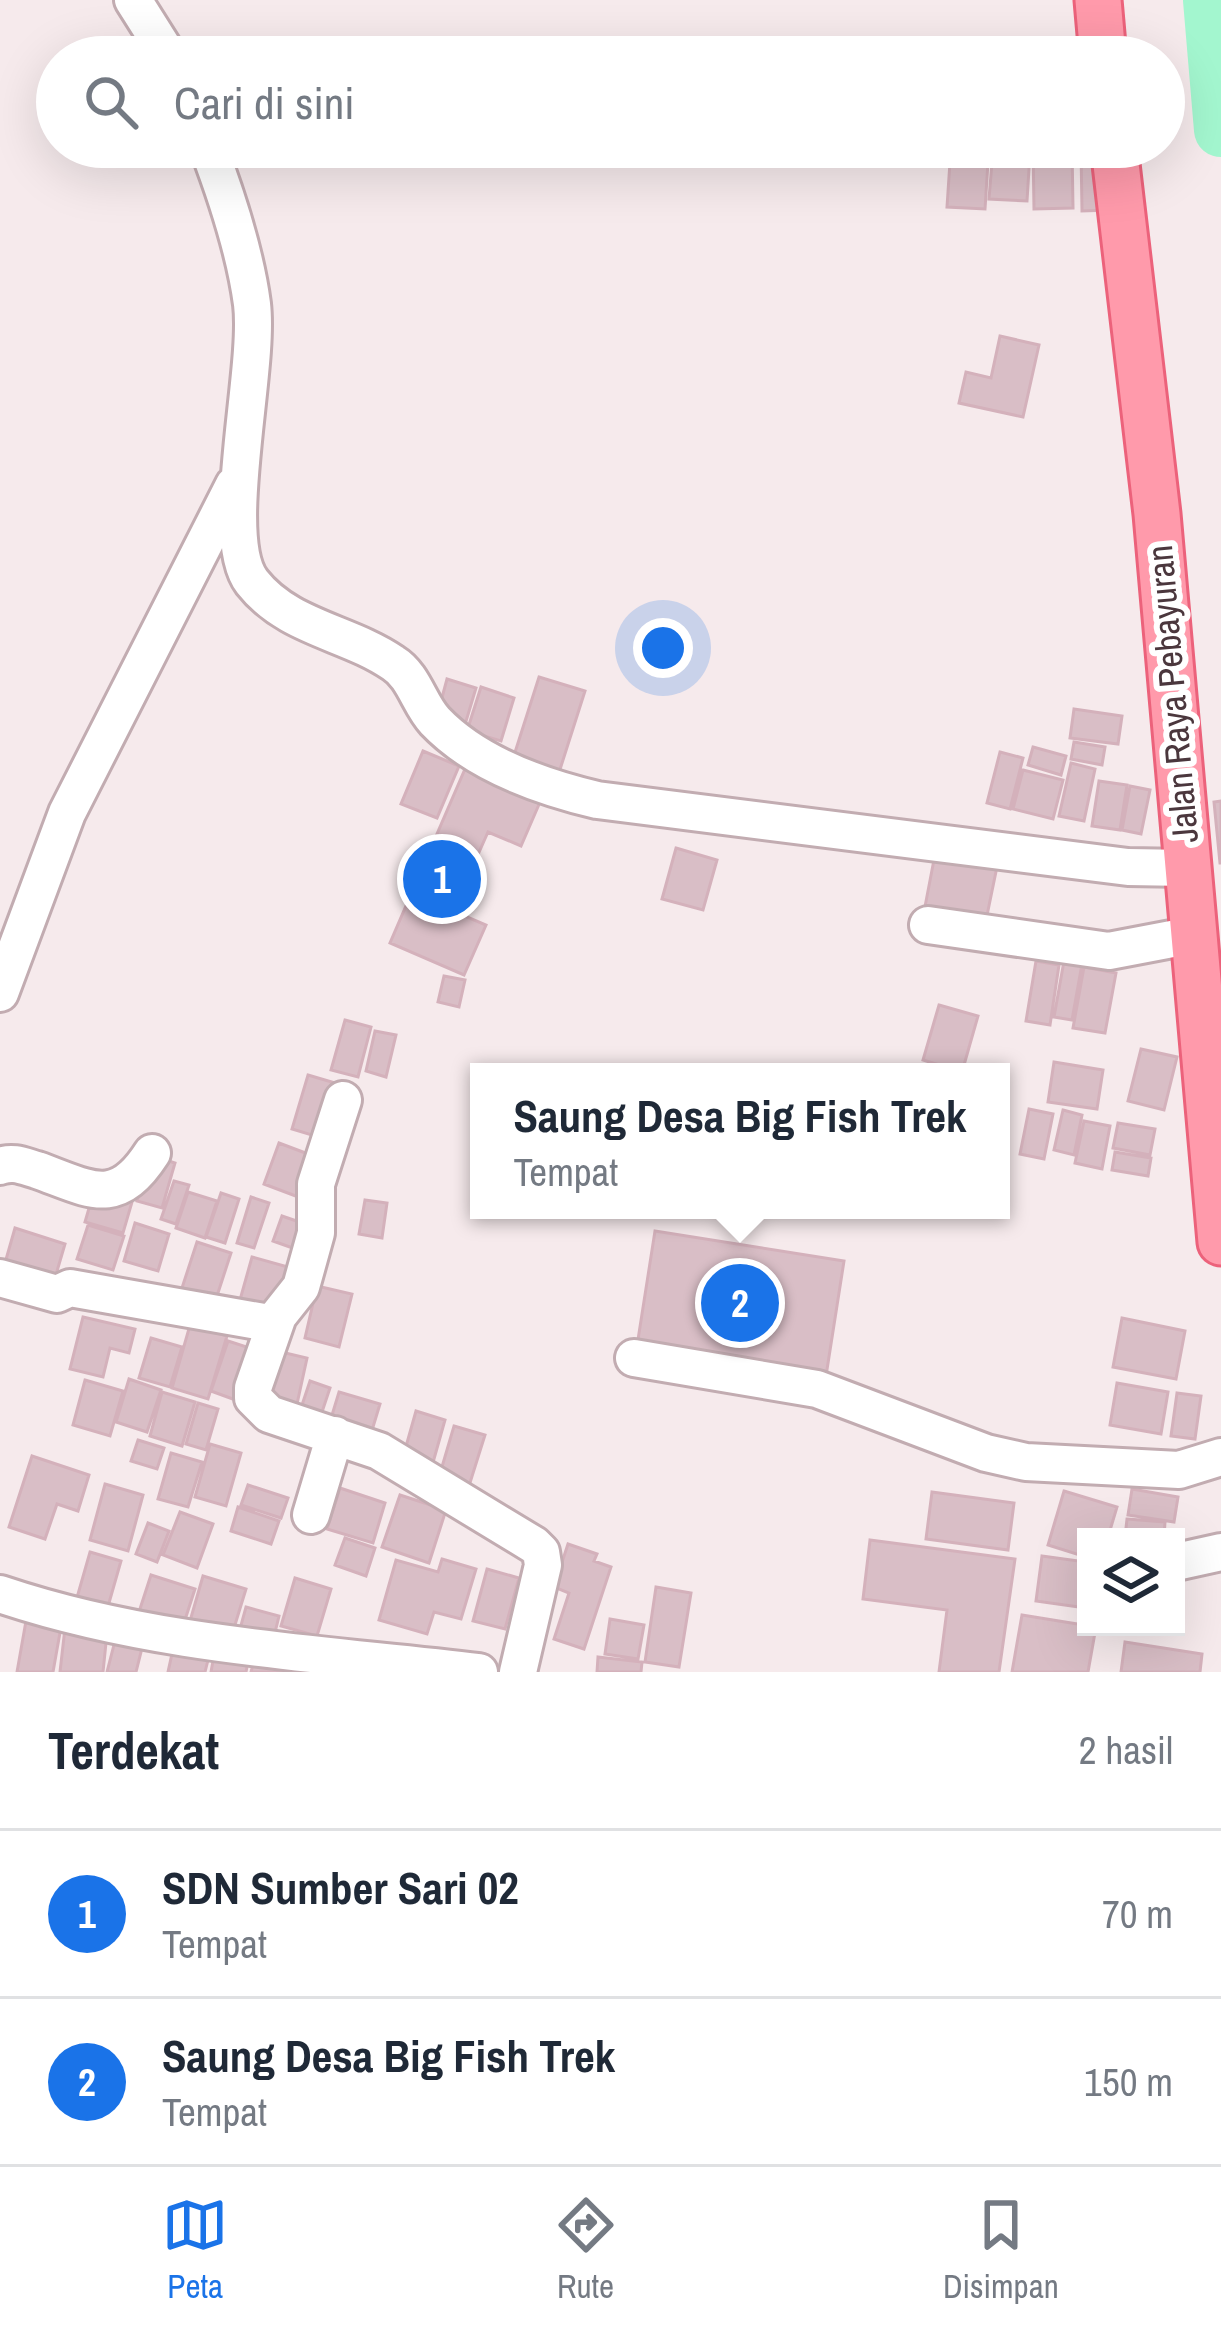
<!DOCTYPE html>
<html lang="id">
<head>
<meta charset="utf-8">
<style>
  :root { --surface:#fff; --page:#f2f2f3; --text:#1f2937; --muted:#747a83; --line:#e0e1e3; --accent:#1a73e8 }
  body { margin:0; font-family:"Archivo Narrow",sans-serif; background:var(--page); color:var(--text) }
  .controls { position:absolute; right:36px; bottom:36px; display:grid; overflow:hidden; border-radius:0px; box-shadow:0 12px 48px #0002 }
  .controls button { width:108px; height:108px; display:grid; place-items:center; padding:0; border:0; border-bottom:3px solid var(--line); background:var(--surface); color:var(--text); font:60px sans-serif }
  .you { position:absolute; left:663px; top:648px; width:42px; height:42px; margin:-30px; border:9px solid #fff; border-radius:50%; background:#1a73e8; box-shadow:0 0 0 18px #1a73e833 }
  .badge { display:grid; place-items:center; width:78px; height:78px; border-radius:50%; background:var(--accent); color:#fff; font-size:39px; font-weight:700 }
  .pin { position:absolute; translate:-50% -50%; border:6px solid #fff; box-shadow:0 3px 12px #0006 }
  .popup { position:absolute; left:470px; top:1063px; width:540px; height:156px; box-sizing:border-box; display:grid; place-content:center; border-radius:0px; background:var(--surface); filter:drop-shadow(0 3px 9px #0005); font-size:39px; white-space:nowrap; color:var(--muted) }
  .popup b { font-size:45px; color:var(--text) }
  .popup::after { content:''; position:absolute; left:50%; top:100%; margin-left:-24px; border:24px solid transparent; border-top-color:var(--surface) }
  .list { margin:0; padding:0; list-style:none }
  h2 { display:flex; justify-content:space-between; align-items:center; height:156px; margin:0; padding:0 48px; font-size:51px }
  h2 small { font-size:39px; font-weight:400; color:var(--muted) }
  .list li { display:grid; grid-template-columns:78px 1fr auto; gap:36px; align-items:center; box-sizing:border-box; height:168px; padding:0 48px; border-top:3px solid var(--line) }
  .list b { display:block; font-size:45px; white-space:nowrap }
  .list p { margin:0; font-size:39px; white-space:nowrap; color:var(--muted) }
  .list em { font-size:39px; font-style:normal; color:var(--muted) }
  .icon { flex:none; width:66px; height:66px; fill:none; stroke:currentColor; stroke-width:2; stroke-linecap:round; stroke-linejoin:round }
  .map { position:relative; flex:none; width:1221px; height:1672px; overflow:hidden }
  .search { position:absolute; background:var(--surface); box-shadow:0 12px 48px #0002; left:36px; right:36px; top:36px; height:132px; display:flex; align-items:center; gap:30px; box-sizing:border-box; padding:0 42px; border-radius:66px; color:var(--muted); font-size:45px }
  .sheet { height:492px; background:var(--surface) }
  nav { display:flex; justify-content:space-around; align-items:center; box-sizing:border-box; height:168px; border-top:3px solid var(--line); background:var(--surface); font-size:33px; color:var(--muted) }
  nav a { display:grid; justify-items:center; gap:6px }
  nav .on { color:var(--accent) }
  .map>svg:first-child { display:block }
</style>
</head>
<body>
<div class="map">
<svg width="1221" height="1672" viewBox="0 0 1221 1672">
  <rect width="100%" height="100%" fill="#f6eaec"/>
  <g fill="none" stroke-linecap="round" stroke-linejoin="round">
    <path stroke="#a3f6cf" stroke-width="54" d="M1210,0L1221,130"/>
  </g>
  <path fill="#d9bec6" stroke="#d4b1bb" stroke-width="3" d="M951,147H989L985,209L947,207Z
    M1033,147H1072L1073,208L1034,209Z
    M1081,149H1111L1112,210L1082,211Z
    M993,150L1030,153L1027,201L989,199Z
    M1000,336L1039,345L1023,417L959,403L966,372L991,378Z
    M539,677L585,691L556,782L510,768Z
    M447,679L476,688L464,728L436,720Z
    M481,687L514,698L501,741L467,731Z
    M1074,709L1122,716L1118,744L1070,738Z
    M1074,742L1105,747L1102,765L1071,759Z
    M1033,747L1066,756L1061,775L1028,765Z
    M423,751L459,766L437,818L401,804Z
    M1000,752L1023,758L1010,809L987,803Z
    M1071,763L1095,769L1084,821L1059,816Z
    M465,769L540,802L521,846L488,832L453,911L486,925L464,975L390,943Z
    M1023,770L1063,780L1053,819L1013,809Z
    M1099,781L1127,785L1120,830L1092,826Z
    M1130,786L1150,790L1141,834L1122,830Z
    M1221,801V863H1220L1214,802Z
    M937,844L999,857L984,930L923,917Z
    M676,848L717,860L703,910L662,899Z
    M1036,961L1059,965L1050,1025L1026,1021Z
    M1064,961L1082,964L1072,1020L1054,1017Z
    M1084,967L1116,973L1105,1033L1073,1028Z
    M444,976L465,980L459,1007L438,1002Z
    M939,1005L978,1016L962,1072L923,1060Z
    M345,1020L371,1027L358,1077L331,1070Z
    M375,1031L396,1035L386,1077L366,1071Z
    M1141,1049L1177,1057L1164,1110L1128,1101Z
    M1054,1062L1103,1070L1097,1109L1048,1102Z
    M308,1075L342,1085L325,1139L292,1129Z
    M1029,1109L1053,1114L1044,1159L1020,1154Z
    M1063,1110L1082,1115L1074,1155L1054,1150Z
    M1084,1121L1110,1126L1102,1169L1075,1163Z
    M1118,1123L1155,1129L1150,1155L1113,1148Z
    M279,1143L316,1157L301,1198L264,1184Z
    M1115,1152L1151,1158L1148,1176L1112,1170Z
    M150,1155L175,1163L162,1208L137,1201Z
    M174,1181L189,1185L176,1224L161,1219Z
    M94,1191L132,1202L123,1233L85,1222Z
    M188,1192L217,1201L205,1238L176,1228Z
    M221,1193L239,1199L225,1243L206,1237Z
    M251,1197L269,1203L254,1248L237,1243Z
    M365,1200L387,1203L382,1238L359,1234Z
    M282,1216L314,1227L304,1252L273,1241Z
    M135,1223L169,1234L158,1271L124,1261Z
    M88,1225L124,1236L113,1270L77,1259Z
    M15,1228L65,1244L55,1278L5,1263Z
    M655,1231L844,1261L826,1376L637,1346Z
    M197,1242L231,1253L214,1305L180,1294Z
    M252,1257L288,1267L272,1318L238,1307Z
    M317,1286L352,1294L339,1347L305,1338Z
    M83,1317L135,1329L129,1353L110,1348L103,1377L70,1369Z
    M1122,1318L1185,1331L1176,1379L1113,1367Z
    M190,1325L227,1336L208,1399L172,1388Z
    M151,1338L182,1347L170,1387L139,1378Z
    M228,1341L259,1351L241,1402L211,1391Z
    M277,1351L307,1358L297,1404L267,1397Z
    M129,1379L161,1390L147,1432L116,1422Z
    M85,1380L123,1391L110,1436L73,1425Z
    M310,1381L330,1388L318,1424L298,1417Z
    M1117,1383L1168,1392L1161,1434L1110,1425Z
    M162,1392L195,1402L182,1446L150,1436Z
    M339,1392L380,1404L370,1437L329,1425Z
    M1177,1393L1201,1396L1195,1439L1171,1436Z
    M198,1403L218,1409L206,1450L186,1444Z
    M416,1411L445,1420L432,1466L403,1457Z
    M454,1426L485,1435L469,1486L439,1477Z
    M138,1440L164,1448L157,1469L131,1461Z
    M210,1444L241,1453L226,1506L195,1497Z
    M171,1453L202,1462L188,1507L158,1499Z
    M32,1456L89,1475L78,1511L57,1504L45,1539L9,1527Z
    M105,1484L143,1495L128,1551L90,1540Z
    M248,1485L288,1498L281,1518L241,1505Z
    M340,1488L385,1503L373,1543L327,1529Z
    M1132,1489L1178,1497L1174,1522L1128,1515Z
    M1064,1491L1117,1507L1108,1537H1086V1557L1048,1545Z
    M932,1492L1014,1503L1008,1550L926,1539Z
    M400,1495L446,1510L429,1563L382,1547Z
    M238,1507L279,1521L271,1544L231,1531Z
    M180,1512L213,1524L197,1568L163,1555Z
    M1127,1519L1165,1522L1164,1537H1125Z
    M148,1523L169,1531L157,1562L136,1554Z
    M345,1538L375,1548L366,1576L335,1565Z
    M870,1540L1015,1559L999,1672H939L947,1610L863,1599Z
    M568,1544L597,1554L594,1561L611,1567L584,1649L554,1639L569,1593L554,1587Z
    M90,1552L121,1561L105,1617L74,1608Z
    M1042,1556L1086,1562V1608L1036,1601Z
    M442,1559L476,1569L461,1619L434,1612L427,1634L379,1620L396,1560L438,1572Z
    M487,1569L519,1578L505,1629L473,1621Z
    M151,1575L195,1589L182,1629L138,1615Z
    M203,1576L246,1589L230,1641L188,1628Z
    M295,1578L331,1589L317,1636L281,1626Z
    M656,1587L691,1593L679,1667L645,1662Z
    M246,1607L279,1616L271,1649L237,1640Z
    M1022,1615L1096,1627L1088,1672H1012Z
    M610,1619L644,1625L638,1659L605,1654Z
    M26,1621L61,1627L53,1672H17Z
    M65,1628L107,1633L103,1672H60Z
    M117,1633L144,1640L136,1672H107Z
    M175,1640L211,1648L205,1672H168Z
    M1125,1642L1202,1654L1200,1672H1121Z
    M215,1650L249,1656L246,1672H211Z
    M598,1657L642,1662L641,1672H597Z
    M254,1661L295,1672H251Z"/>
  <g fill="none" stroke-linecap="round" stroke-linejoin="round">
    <defs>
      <path id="minor" d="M133,0L169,57
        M208,147C227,197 245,251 252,304C260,371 217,537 252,582C288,628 348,632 393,663C414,676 419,704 435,721C476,764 542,787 597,800L1128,867L1187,868
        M928,925L1109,951L1193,935
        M0,993L67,813L234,485
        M343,1100L316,1184V1233L301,1287L278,1316L253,1388V1398L269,1414L379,1451L534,1545L541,1552L543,1565L518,1672
        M0,1166C13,1161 23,1166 37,1170C90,1189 116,1209 152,1153
        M0,1278L57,1294L70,1288L275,1324
        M634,1358L817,1389L986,1453L1026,1462L1179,1470L1221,1457
        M311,1515L335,1435
        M1176,1562L1221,1552
        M0,1594C154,1646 320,1653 479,1672"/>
      <path id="major" d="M1098,0L1103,57
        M1114,147L1157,514L1221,1242"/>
    </defs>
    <use href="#minor" stroke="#c2acb1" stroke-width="42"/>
    <use href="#major" stroke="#ec627b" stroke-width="51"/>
    <use href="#minor" stroke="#fff" stroke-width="36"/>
    <use href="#major" stroke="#ff9aab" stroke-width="45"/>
  </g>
  <g text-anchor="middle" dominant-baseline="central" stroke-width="12" stroke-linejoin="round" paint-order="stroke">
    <g font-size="36" fill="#4b373d" stroke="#fff">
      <text transform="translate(1172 694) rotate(-95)">Jalan Raya Pebayuran</text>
    </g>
  </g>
</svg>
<div class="controls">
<button><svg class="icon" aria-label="layers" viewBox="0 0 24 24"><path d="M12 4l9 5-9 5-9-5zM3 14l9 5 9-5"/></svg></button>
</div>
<div class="you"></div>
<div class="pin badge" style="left:442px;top:879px">1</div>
<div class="pin badge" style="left:740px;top:1303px">2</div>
<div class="popup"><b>Saung Desa Big Fish Trek</b>Tempat</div>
<div class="search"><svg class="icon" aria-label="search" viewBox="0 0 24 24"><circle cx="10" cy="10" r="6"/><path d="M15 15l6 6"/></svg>Cari di sini</div>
</div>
<section class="sheet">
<h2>Terdekat<small>2 hasil</small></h2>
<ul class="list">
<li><span class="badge">1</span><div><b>SDN Sumber Sari 02</b><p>Tempat</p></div><em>70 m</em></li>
<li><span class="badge">2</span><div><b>Saung Desa Big Fish Trek</b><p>Tempat</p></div><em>150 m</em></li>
</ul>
</section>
<nav>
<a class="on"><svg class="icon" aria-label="map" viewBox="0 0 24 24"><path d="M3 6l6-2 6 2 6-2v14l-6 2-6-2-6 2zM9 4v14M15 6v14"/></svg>Peta</a>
<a><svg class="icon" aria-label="directions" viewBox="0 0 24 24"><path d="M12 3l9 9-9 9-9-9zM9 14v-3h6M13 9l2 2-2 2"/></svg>Rute</a>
<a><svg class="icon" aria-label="saved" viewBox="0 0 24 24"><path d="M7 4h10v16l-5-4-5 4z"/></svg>Disimpan</a>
</nav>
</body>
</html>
